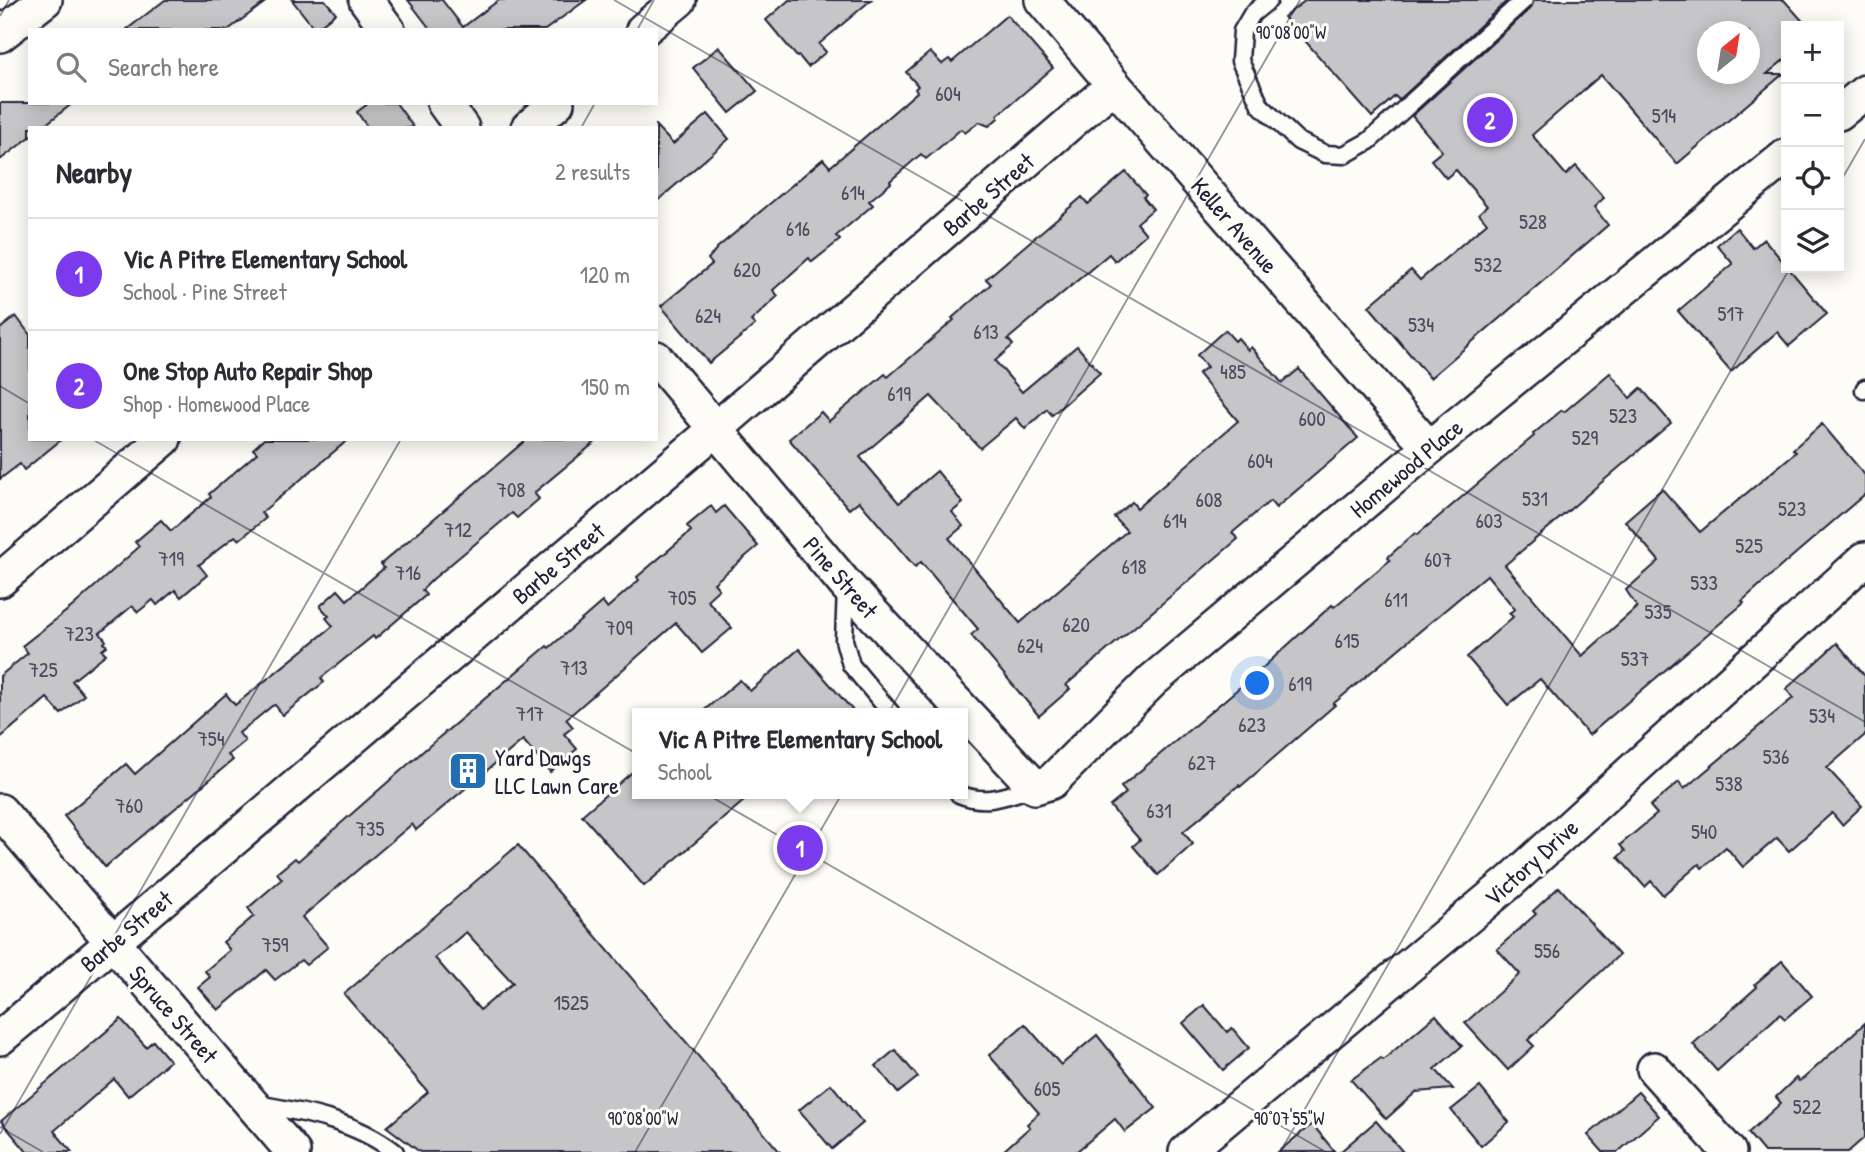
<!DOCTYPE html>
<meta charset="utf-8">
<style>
body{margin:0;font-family:"Patrick Hand",sans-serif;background:#f2f2f3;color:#2b2b33}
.controls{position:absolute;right:21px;top:21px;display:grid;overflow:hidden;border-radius:0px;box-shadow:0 4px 18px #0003}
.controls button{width:63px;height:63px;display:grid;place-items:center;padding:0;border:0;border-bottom:2px solid #e1e1e2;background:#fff;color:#2b2b33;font:35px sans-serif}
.compass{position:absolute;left:1697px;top:21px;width:63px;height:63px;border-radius:50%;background:#fff;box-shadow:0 4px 18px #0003;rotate:30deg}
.you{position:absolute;left:1258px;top:684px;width:24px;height:24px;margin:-18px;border:5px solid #fff;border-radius:50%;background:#1a73e8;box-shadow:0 0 0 10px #1a73e833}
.badge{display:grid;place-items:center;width:46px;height:46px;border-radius:50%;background:#7c3aed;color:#fff;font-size:23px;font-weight:700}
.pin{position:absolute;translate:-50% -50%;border:4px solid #fff;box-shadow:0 2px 7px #0006}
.popup{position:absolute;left:632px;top:708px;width:336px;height:91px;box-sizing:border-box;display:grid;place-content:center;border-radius:0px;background:#fff;filter:drop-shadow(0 2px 5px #0005);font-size:23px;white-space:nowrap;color:#7c7c81}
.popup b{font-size:26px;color:#2b2b33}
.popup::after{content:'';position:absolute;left:50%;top:100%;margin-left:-14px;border:14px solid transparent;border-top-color:#fff}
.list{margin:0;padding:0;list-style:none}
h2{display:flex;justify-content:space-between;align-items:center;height:91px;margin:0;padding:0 28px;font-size:30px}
h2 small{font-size:23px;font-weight:400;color:#7c7c81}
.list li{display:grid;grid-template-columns:46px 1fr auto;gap:21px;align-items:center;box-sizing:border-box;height:112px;padding:0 28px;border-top:2px solid #e1e1e2}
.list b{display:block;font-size:26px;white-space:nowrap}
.list p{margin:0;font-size:23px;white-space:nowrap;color:#7c7c81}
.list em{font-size:23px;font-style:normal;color:#7c7c81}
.icon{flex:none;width:38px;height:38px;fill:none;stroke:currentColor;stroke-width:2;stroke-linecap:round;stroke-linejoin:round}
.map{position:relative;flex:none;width:1865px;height:1152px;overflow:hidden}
.search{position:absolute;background:#fff;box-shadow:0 4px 18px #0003;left:28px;top:28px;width:630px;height:77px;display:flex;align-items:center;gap:18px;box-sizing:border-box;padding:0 24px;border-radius:0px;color:#7c7c81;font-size:26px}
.panel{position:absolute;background:#fff;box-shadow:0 4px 18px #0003;left:28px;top:126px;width:630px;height:315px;border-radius:0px}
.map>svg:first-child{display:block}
.building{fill:#c6c6c8;stroke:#22223b;stroke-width:2;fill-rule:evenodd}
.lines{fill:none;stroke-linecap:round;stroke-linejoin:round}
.service-casing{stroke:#22223b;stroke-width:21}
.minor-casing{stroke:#22223b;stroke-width:38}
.service{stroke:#fdfcf7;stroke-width:16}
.minor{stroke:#fdfcf7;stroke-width:33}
.ticks{fill:none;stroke:#22223b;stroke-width:2;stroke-opacity:0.45}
.labels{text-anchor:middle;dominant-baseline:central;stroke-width:6;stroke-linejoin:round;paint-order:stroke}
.number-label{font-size:21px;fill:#4b4b5e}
.street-label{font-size:24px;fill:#22223b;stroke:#fdfcf7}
.poi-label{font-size:24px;fill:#22223b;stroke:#fdfcf7;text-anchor:start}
.ticks-label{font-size:18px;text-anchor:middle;fill:#22223b;stroke:#fdfcf7;stroke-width:6;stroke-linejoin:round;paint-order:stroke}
</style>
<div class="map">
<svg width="1865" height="1152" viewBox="0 0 1865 1152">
<rect width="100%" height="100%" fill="#fdfcf7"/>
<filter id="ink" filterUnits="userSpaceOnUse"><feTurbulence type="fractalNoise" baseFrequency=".0143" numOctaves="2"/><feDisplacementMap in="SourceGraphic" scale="14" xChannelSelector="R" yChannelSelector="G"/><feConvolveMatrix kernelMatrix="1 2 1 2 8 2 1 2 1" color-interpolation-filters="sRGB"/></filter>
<g filter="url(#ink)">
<!-- building -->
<g class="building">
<path d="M165 0H268L228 30H126Z"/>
<path d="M292 0H325L336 13 315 29Z"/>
<path d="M408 0H442L463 27 499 0H586L545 30H431Z"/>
<path d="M789 0H871L819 44 826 52 808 67 799 56 797 57 766 20Z"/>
<path d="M1306 0H1508L1399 100 1395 96 1372 117 1284 17Z"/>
<path d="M1534 0H1784L1807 26H1786V58L1767 74H1783L1677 164 1601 75 1532 135 1566 175 1576 166 1604 198 1594 207 1608 225 1430 378 1369 306 1411 270 1420 280 1487 223 1479 213 1487 206 1456 170 1446 178 1431 160 1442 151 1412 116 1531 8ZM1707 32H1749V74H1707Z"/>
<path d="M1007 15 1053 68 998 115V118L989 126 979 122 965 133 961 129 926 159 921 154 890 181 891 183 869 201 873 205 836 236 840 240 812 262 809 258 773 290 778 296 751 321 755 325 709 363 661 306 712 264 708 259 717 248 823 159 830 167 917 92 915 89 918 86 906 72 930 52 942 64 949 59 952 62Z"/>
<path d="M719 47 757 91 730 113 693 68Z"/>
<path d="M0 103H73L41 128H30V137L0 160Z"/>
<path d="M369 103H396L414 128H368L357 112Z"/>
<path d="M708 114 729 139 656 202V126L673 144Z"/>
<path d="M1126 172 1146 195 1143 197 1153 209 1137 223 1146 234 1115 261 1109 254 1008 339 1013 345 995 361 1022 392 1077 346 1100 373 1052 415 1047 409 1025 429 1016 418 980 448 931 396 860 457 899 503 937 471 963 503 952 512 963 526 949 538 1020 623 1127 531 1114 517 1132 502 1137 508 1238 421 1198 374 1207 367 1197 355 1225 330 1235 341 1238 338 1248 350 1251 347 1282 383 1299 369 1358 438 1276 508 1270 501 1232 533 1238 539 1066 685 1070 689 1039 716 971 635 978 629 921 562 915 567 859 501 849 509 789 439 821 412 829 421 885 374 888 377 954 320 952 318 991 284 986 279 1082 197 1088 204Z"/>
<path d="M1737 228 1753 248 1764 239 1827 314 1789 346 1777 332 1731 372 1678 311 1733 264 1717 245Z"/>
<path d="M16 316 30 335V439H62L24 470 20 464 0 479V329Z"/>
<path d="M1610 373 1630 398 1641 388 1671 423 1505 565 1582 656 1637 607 1626 590 1659 561 1625 521 1662 489 1700 532 1796 452 1793 449 1822 424 1865 475V494L1787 561 1742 601 1744 603 1589 735 1540 679 1508 705 1467 657 1513 617 1509 613 1515 609 1487 575 1333 704 1335 705 1240 787 1239 785 1183 832 1193 844 1158 875 1133 846 1140 840 1110 806 1126 793 1121 787 1258 672 1332 605 1334 607 1390 560 1388 557 1415 533 1417 535 1534 436 1533 434 1562 410 1564 412Z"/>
<path d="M264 439H349L261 513 266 518 239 540 235 536 199 565 207 575 181 597 175 590 157 605 153 600 138 612 132 606 100 633 106 641 104 643 107 646 102 650 106 654 72 681 84 695 61 714 47 698 0 738V676L28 653 22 646 73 606 139 547 135 542 161 520 171 531 211 497 209 494 257 453 253 449Z"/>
<path d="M527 439H599L534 493 539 499 517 518 512 513 433 579 422 590 426 595 375 639 373 636 321 678 324 682 283 715 275 705 272 706 239 733 245 741 228 755 233 760 105 867 64 816 126 764 135 774 226 694 235 705 333 626 326 618 329 616 320 606 338 590 347 600 384 568 381 564Z"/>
<path d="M711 506 716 513 724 506 758 546 714 583 719 589 707 600 732 628 702 653 676 623 566 719 573 727 564 734 577 749 550 772 523 740 416 830 412 824 302 917 328 947 306 965 301 960 275 980 266 970 218 1010 198 987 210 977 205 971 230 950 223 942 254 916 248 908 282 879 277 873 295 858 298 861 429 746 547 646 549 648 602 602 607 608 639 580 637 577 691 531 687 526Z"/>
<path d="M1837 643 1865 676V735L1827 768 1862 806 1842 825 1832 813 1789 851 1777 838 1743 867 1726 847 1702 868 1699 864 1663 895 1651 881 1645 887 1618 857 1625 851 1620 845 1657 814 1650 806 1679 782 1684 789 1793 698 1786 689Z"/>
<path d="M799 649 855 713H701L740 680 750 691Z"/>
<path d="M637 768V794H752L644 886 582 815Z"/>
<path d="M518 845 780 1152H420L387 1127 428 1092 344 994ZM466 932 513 983 480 1010 435 958Z"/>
<path d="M1559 887 1619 955 1528 1040 1534 1046 1508 1070 1465 1023 1520 974 1497 949 1536 914 1533 911Z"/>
<path d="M1782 961 1812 996 1785 1019 1780 1014 1717 1071 1693 1044 1757 987 1755 984Z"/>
<path d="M1204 1005 1227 1032 1232 1028 1249 1048 1223 1070 1183 1023Z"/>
<path d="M1436 1015 1462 1046 1435 1069 1453 1089 1416 1092 1386 1119 1351 1080 1381 1058 1383 1060Z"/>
<path d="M121 1019 146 1047 153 1041 170 1061 128 1096 114 1079 54 1131 72 1152H27L1 1121Z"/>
<path d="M1865 1023V1137L1848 1152H1764L1748 1133 1781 1103 1776 1097 1796 1078 1799 1081 1804 1078Z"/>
<path d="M1025 1024 1061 1065 1097 1035 1156 1108 1125 1132 1115 1119 1076 1152H1002L1030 1127 1027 1124 1039 1113 989 1055Z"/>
<path d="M895 1050 918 1077 898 1093 876 1066Z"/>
<path d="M831 1084 863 1123 832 1149 799 1110Z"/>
<path d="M1480 1087 1509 1122 1481 1146 1451 1110Z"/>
<path d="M1638 1092 1659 1116 1618 1152H1603L1588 1135Z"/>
<path d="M1376 1121 1403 1152H1340Z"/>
<path d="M1312 1124 1335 1152H1278Z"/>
</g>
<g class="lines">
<!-- service casing -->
<g class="service-casing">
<g id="service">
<path d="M1269 0 1252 14 1242 31 1240 61 1260 105 1298 141 1325 154 1344 155 1369 141 1524 0"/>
<path d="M1864 390 1865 388"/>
<path d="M846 588 844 640 851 665 891 713"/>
<path d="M959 794C987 806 1007 795 1035 787"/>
<path d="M256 1104C304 1112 355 1121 395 1152"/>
</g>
</g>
<!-- minor casing -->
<g class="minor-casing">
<g id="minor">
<path d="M366 0 388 30"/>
<path d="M1042 0 1114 85 1429 448"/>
<path d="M643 30 679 0"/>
<path d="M0 35 45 0"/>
<path d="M444 103 462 128"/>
<path d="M1839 113 1865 92"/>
<path d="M528 128 557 103"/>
<path d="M656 358 846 585 1035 787 1051 782 1153 680 1429 448 1786 156"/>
<path d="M0 580 164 439"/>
<path d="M0 811 293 1152"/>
<path d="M0 1038 717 428 1114 85"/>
<path d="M1654 1069 1729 1152"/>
<path d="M1186 1152 1512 880 1865 559"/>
</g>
</g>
<!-- service -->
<use href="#service" class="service"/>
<!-- minor -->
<use href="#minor" class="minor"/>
</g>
</g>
<!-- ticks -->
<path class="ticks" d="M614 0 1865 722M0 16 9 0M637 30 654 0M581 128 595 103M1839 184 1865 139M0 386 30 404M92 439 1326 1152M0 1127 43 1152M0 1134 401 439M635 1152 1300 0M1280 1152 1790 268"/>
<!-- icons -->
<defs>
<g id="building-square" transform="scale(2.0125)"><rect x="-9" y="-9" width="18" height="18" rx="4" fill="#1f6fb2" stroke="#fdfcf7"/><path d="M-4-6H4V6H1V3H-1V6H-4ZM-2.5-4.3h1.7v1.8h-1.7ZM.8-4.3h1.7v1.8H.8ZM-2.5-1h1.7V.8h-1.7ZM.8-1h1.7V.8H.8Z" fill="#fff"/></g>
</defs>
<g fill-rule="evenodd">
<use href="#building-square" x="468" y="771"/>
</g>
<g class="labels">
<!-- number labels -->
<g class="number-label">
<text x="948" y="93">604</text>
<text x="1664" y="115">514</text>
<text x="853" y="192">614</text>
<text x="1533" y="221">528</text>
<text x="798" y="228">616</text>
<text x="1488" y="264">532</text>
<text x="747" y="269">620</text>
<text x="1731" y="313">517</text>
<text x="708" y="315">624</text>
<text x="1421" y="324">534</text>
<text x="986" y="331">613</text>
<text x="1233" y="371">485</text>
<text x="899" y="393">619</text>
<text x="1623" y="415">523</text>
<text x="1312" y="418">600</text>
<text x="1585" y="437">529</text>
<text x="1260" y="460">604</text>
<text x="511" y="489">708</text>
<text x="1535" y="498">531</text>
<text x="1209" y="499">608</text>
<text x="1792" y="508">523</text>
<text x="1175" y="520">614</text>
<text x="1489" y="520">603</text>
<text x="458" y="529">712</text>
<text x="1749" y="545">525</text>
<text x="171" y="558">719</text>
<text x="1438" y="559">607</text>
<text x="1134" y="566">618</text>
<text x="408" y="572">716</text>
<text x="1704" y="582">533</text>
<text x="682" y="597">705</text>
<text x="1396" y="599">611</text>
<text x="1658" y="611">535</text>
<text x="1076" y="624">620</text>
<text x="619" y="627">709</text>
<text x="79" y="633">723</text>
<text x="1347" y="640">615</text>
<text x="1030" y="645">624</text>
<text x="1635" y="658">537</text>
<text x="574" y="667">713</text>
<text x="43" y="669">725</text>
<text x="1300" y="683">619</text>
<text x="530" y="713">717</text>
<text x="1822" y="715">534</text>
<text x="1252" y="724">623</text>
<text x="211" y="738">754</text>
<text x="1776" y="756">536</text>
<text x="1202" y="762">627</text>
<text x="1729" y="783">538</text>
<text x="129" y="805">760</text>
<text x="1159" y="810">631</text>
<text x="370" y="828">735</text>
<text x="1704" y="831">540</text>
<text x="275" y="944">759</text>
<text x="1547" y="950">556</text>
<text x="571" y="1002">1525</text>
<text x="1047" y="1088">605</text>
<text x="1807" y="1106">522</text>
</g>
<!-- street labels -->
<g class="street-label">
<text transform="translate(988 194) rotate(-41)">Barbe Street</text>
<text transform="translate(1235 225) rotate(49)">Keller Avenue</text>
<text transform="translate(1406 468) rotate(-40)">Homewood Place</text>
<text transform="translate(558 563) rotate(-40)">Barbe Street</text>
<text transform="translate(841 577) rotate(49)">Pine Street</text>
<text transform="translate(1531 862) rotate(-42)">Victory Drive</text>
<text transform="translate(126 931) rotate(-40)">Barbe Street</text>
<text transform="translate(174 1014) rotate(49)">Spruce Street</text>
</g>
<!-- poi labels -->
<g class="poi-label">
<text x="495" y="757">Yard Dawgs<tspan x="495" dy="28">LLC Lawn Care</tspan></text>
</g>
</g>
<g class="ticks-label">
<text x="1291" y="39">90°08'00"W</text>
<text x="643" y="1125">90°08'00"W</text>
<text x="1289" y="1125">90°07'55"W</text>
</g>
</svg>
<div class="controls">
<button>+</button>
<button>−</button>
<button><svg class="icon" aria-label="locate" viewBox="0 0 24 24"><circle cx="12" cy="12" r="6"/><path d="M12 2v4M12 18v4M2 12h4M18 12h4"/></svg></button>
<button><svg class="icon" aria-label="layers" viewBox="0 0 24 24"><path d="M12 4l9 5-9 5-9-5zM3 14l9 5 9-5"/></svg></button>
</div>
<svg class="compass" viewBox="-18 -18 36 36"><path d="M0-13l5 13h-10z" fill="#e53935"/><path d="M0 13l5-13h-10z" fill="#7c7c81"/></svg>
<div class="you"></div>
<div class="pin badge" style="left:800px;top:848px">1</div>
<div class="popup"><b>Vic A Pitre Elementary School</b>School</div>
<div class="pin badge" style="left:1490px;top:120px">2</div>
<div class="search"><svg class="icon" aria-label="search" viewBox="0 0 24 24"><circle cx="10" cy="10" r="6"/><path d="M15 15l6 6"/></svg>Search here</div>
<section class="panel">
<h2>Nearby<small>2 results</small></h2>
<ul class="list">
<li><span class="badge">1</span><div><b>Vic A Pitre Elementary School</b><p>School · Pine Street</p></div><em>120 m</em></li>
<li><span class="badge">2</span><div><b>One Stop Auto Repair Shop</b><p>Shop · Homewood Place</p></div><em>150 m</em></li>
</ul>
</section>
</div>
